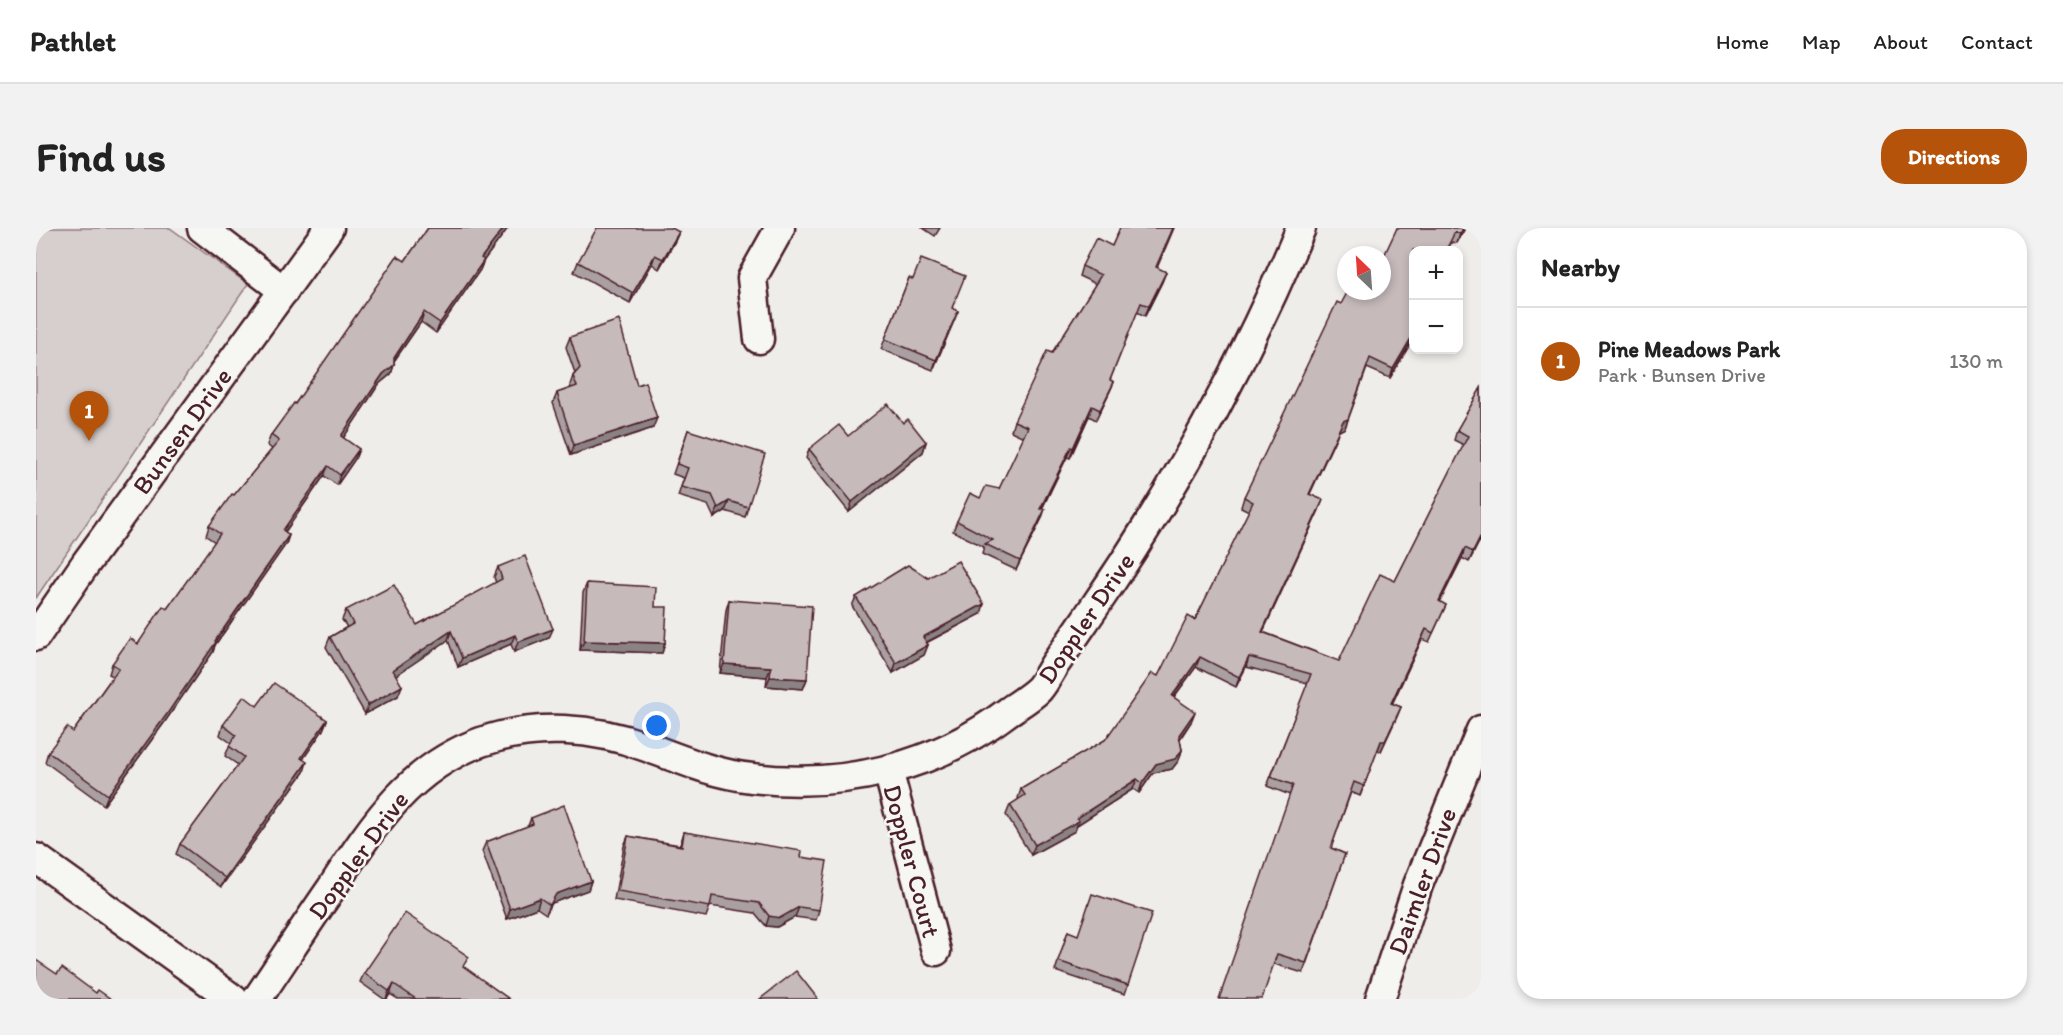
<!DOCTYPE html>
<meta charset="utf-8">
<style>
body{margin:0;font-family:Itim,sans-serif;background:#f2f2f2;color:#222}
.controls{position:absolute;right:18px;top:18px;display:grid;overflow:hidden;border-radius:12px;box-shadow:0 3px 9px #0003}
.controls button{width:54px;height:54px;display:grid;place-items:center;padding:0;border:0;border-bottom:2px solid #e0e0e0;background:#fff;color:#222;font:30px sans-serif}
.compass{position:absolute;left:1301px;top:18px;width:54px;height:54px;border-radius:50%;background:#fff;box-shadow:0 3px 9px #0003;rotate:335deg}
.you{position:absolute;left:621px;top:498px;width:21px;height:21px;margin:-15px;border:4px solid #fff;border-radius:50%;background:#1a73e8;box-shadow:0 0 0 9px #1a73e833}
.badge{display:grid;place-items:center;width:39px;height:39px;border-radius:50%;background:#b45309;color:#fff;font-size:20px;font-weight:700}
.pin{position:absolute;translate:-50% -50px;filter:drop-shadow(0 2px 3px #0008)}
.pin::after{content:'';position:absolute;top:32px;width:21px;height:18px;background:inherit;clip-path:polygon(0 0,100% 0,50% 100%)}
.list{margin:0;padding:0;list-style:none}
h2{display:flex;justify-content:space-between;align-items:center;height:78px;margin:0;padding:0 24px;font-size:26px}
h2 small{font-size:20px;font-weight:400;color:#767676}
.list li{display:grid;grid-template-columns:39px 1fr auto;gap:18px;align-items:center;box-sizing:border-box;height:108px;padding:0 24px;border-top:2px solid #e0e0e0}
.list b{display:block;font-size:22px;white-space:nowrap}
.list p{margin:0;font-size:20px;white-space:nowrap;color:#767676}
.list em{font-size:20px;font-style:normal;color:#767676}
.map{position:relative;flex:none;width:1445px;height:771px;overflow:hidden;border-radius:24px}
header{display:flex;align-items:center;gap:36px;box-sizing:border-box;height:84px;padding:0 30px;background:#fff;border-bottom:2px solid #e0e0e0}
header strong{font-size:28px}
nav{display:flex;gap:33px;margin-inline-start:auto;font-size:21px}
.intro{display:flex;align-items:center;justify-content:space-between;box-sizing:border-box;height:144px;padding:0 36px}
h1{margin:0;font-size:42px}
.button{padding:15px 27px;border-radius:24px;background:#b45309;color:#fff;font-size:21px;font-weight:700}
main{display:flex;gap:36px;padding:0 36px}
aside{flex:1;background:#fff;border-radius:24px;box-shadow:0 3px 9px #0003}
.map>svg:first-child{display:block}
.green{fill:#d7cfce;stroke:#90777c;stroke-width:1.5}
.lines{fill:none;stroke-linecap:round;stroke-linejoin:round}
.minor-casing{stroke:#4a1f2b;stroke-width:33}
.minor{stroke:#f6f6f2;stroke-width:28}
.wall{fill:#aaa0a1;stroke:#4a1f2b;stroke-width:1.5}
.shaded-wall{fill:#8b8283;stroke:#4a1f2b;stroke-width:1.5}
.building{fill:#c6babb;stroke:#4a1f2b;stroke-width:1.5}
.labels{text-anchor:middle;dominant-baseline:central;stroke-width:5;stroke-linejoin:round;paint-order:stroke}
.street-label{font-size:26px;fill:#4a1f2b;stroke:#f6f6f2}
</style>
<header>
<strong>Pathlet</strong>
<nav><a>Home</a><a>Map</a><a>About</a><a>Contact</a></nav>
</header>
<div class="intro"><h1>Find us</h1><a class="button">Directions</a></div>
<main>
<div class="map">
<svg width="1445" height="771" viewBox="0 0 1445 771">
<rect width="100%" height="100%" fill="#efedea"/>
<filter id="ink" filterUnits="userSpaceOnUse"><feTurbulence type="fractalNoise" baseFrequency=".0167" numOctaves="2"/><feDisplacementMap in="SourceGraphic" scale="12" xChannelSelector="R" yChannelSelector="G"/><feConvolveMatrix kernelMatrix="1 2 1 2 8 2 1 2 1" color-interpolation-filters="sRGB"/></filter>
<g filter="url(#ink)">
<!-- green -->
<path class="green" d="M0 0H134L212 56 0 370Z"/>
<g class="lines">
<!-- minor casing -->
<g class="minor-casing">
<g id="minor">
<path d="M166 0 248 63"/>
<path d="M723 111 716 50 744 0"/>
<path d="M0 408 50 335 293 0"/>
<path d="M852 542 900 723"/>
<path d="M0 630 197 771"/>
<path d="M221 771C246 734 270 697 295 661 335 600 372 540 445 514 499 495 557 499 611 519 646 532 679 546 716 550 808 561 900 539 973 483 983 476 995 469 1003 461 1009 454 1014 444 1019 436 1032 418 1044 400 1057 381 1139 262 1209 133 1265 0"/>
<path d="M1344 771 1382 657 1445 502"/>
</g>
</g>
<!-- minor -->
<use href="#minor" class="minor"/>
</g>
<!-- wall -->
<g class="wall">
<path d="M392 0H472L448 32 444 42 400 105 385 94 358 133V137L355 146 343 156 307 210 323 221 319 231 301 257 288 248 249 304 253 307 250 316 179 417 177 424 128 495 68 577 9 534 12 524 37 504 77 448 73 446 76 436 102 416 131 381 179 314 170 308 173 298 236 221 231 217 235 207 369 33Z"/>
<path d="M887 0H904L899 8Z"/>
<path d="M1084 0H1138L1121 40 1130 44 1126 54 1109 88 1101 84 1074 152 1078 154 1074 163 1060 192 1053 188 1034 230 1031 229 1006 281V290L980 342 946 326 948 319 917 303 921 293 944 270 963 261 988 209 975 203 978 193 1016 125 1060 56 1043 48 1046 38 1076 18Z"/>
<path d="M1361 0H1429L1421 15 1416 14 1411 22H1377V111L1354 150 1331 140 1309 200 1303 203 1274 266 1283 282 1227 404 1303 433 1359 353 1428 217 1418 212 1421 202 1445 160V310L1433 334 1426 330 1404 374 1410 377 1393 414 1386 411 1356 476 1365 479 1361 489 1345 523 1341 522 1324 568 1315 564 1295 620 1309 626 1267 745 1238 736 1254 567 1231 558 1272 455 1210 439 1200 459 1160 439 1138 469 1155 494 1144 511 1146 522 1143 532 1136 541 1117 545 1103 565 1097 561 1041 597 1039 603 995 627 970 587 974 577 983 571 982 570 985 561 1069 512 1122 448 1159 392 1213 283 1205 279 1208 269 1305 76 1346 63Z"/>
<path d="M643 4 639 13 623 41 616 36 594 75 538 44 542 34Z"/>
<path d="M873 50 916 80 922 83 897 142 845 121Z"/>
<path d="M534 109 601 157 617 200 535 227 517 175 521 165 535 160 534 157 537 148 539 145 530 119Z"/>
<path d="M867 195 890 214 887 224 813 284 770 230 773 221 812 208Z"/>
<path d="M652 202 712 279 709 289 689 283 678 290 672 277 642 268 648 250 637 246Z"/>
<path d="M462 339 513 410 478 424 475 416 422 439 412 412 360 447 362 468 329 486 290 419 294 409 311 399 306 392 310 382 381 397 460 355 458 349Z"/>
<path d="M551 355 619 379 629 415 626 425 544 422 547 365Z"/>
<path d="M820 369 945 386 890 415 892 417 888 427 857 445 816 378Z"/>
<path d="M693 372 771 451 767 461 730 458 731 449 684 445 690 382Z"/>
<path d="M221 478 291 492 287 502 267 531 268 544 185 659 140 626 144 616 202 537 189 528 195 515 184 507 187 497Z"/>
<path d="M495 590 555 653 552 662 516 675 510 686 501 680 471 691 446 623 450 614 492 598Z"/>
<path d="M648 604 765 629 783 682 780 692 759 689 741 699 730 698 719 685 674 678 670 689 578 672 588 618 592 608 644 617Z"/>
<path d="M1032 703 1092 757 1089 766 1019 743Z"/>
<path d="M429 740 473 771H362L354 766 351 771H348L324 754 328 745Z"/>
</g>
<!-- shaded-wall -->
<g class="shaded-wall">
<path d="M468 0H472L442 40 445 30Z"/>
<path d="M1427 0H1429L1421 15 1424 6Z"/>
<path d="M643 4 639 13 623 41 627 31Z"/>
<path d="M619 27 616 36 594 75 597 65Z"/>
<path d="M448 32 444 42 400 105 404 95Z"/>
<path d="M1130 44 1126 54 1109 88 1113 78Z"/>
<path d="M922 83 918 93 897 142 900 132Z"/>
<path d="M388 84 385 94 354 139 358 130Z"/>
<path d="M1377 107V111L1354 150 1357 141Z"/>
<path d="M358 137 355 146 343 156 302 218 305 208 347 146Z"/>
<path d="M1078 154 1074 163 1060 192 1064 182Z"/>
<path d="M1056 178 1053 188 1034 230 1037 220Z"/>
<path d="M621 190 617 200 535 227 538 217Z"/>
<path d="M1312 191 1309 200 1303 203 1269 275 1273 266 1307 193Z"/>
<path d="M890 214 887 224 813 284 816 274Z"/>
<path d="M1035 219 1031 229 1001 291 1004 281Z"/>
<path d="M323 221 319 231 301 257 304 247Z"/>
<path d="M292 238 288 248 243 312 247 302Z"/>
<path d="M1287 272 1283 282 1222 414 1226 404Z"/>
<path d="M693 273 689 283 678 290 682 280Z"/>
<path d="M1009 281 1006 290 980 342 984 333Z"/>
<path d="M253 307 250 316 179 417 177 424 128 495 68 577 72 567Z"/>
<path d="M1445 308V310L1433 334 1437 324Z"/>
<path d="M1429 320 1426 330 1399 383 1403 373Z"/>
<path d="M948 376 945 386 883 418 887 409Z"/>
<path d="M517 401 513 410 478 424 482 414Z"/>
<path d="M1390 401 1386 411 1352 485 1355 475Z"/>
<path d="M415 403 412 412 353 452 357 442Z"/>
<path d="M479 407 475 416 422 439 426 430Z"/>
<path d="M548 413 629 415 626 425 544 422Z"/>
<path d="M892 417 888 427 857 445 860 435Z"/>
<path d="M1164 429 1160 439 1132 477 1136 468Z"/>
<path d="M1213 429 1210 439 1200 459 1203 449Z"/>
<path d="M688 436 735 439 731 449 684 445Z"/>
<path d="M734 449 771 451 767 461 730 458Z"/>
<path d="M366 458 362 468 329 486 332 477Z"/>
<path d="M1365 479 1345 523 1341 522 1324 568 1345 513Z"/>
<path d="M1159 484 1155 494 1139 517 1143 507Z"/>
<path d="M291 492 287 502 261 540 265 530Z"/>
<path d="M1146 522 1143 532 1136 541 1117 545 1103 565 1106 555 1120 536Z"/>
<path d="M271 534 268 544 185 659 189 650Z"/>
<path d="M1101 551 1097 561 1041 597 1039 603 995 627 999 617Z"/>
<path d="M555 653 552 662 516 675 510 686 514 677 520 666Z"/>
<path d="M504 670 501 680 471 691 474 681Z"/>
<path d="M763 679 759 689 741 699 730 698 733 688Z"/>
<path d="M358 756 354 766 350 771 353 763Z"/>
</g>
<!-- building -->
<g class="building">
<path d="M392 0H468L445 30 448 32 404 95 388 84 358 130V137L347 146 305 208 323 221 304 247 292 238 247 302 253 307 179 413 180 414 131 486 72 567 12 524 31 499 37 504 83 440 76 436 94 410 102 416 127 378 131 381 184 306 173 298 196 266 198 267 243 213 235 207 258 175 259 176 361 28 369 33Z"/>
<path d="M561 0H636L643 4 627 31 619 27 597 65 542 34Z"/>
<path d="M1084 0H1137L1120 39 1130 44 1113 78 1105 75 1074 152 1078 154 1064 182 1056 178 1037 220 1035 219 1004 281H1009L984 333 949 316 957 312 921 293 934 265 944 270 950 258 963 261 992 199 978 193 1011 123 1016 125 1065 47 1046 38 1060 10 1076 18Z"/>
<path d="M1361 0H1427L1424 6 1419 4 1410 22H1377V107L1357 141 1334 130 1312 191 1307 193 1273 266 1287 272 1226 404 1303 433 1344 346 1359 353 1432 208 1421 202 1445 160V308L1437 324 1429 320 1403 373 1410 377 1397 405 1390 401 1355 475 1365 479 1349 513H1345L1328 558 1318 554 1295 620 1309 626 1270 735 1241 726 1226 771H1183L1257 557 1235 549 1275 446 1213 429 1203 449 1164 429 1136 468 1159 484 1143 507 1146 522 1139 531 1120 536 1106 555 1101 551 1041 590 1043 593 999 617 974 577 989 567 985 561 1069 512 1116 445 1122 448 1152 388 1159 392 1217 274 1208 269 1301 74 1305 76 1312 63H1346V32Z"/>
<path d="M885 31 929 48 916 80 922 83 900 132 849 111 873 50 877 51Z"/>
<path d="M583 92 601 157 609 154 621 190 538 217 521 165 541 158 537 148 544 140 534 109Z"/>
<path d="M852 176 867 195 872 191 890 214 816 274 773 221 803 197 812 208Z"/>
<path d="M652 202 729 226 712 279 693 273 682 280 676 267 645 259 652 240 641 236Z"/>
<path d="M489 328 517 401 482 414 479 407 426 430 415 403 357 442 366 458 332 477 294 409 317 396 310 382 358 357 381 397 466 351 462 339Z"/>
<path d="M922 333 948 376 887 409 892 417 860 435 820 369 872 337 892 350Z"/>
<path d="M551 355 620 359 619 379H631L629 415 548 413Z"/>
<path d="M693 372 776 378 771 451 734 449 735 439 688 436Z"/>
<path d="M238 455 291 492 265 530 271 534 189 650 144 616 208 529 193 518 200 507 187 497 208 468 221 478Z"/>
<path d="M528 577 555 653 520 666 514 677 504 670 474 681 450 614 497 596 495 590Z"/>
<path d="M648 604 766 623 765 629 791 633 783 682 763 679 744 690 733 688 723 675 676 668 674 679 582 663 592 608 646 618Z"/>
<path d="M1056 666 1116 685 1092 757 1022 733 1032 703 1042 707Z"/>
<path d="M369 685 433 729 427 738 473 771H380L358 756 353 763 328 745Z"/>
<path d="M0 732 21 746 26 740 60 765 62 762 75 771H0Z"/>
<path d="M760 743 782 771H724Z"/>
<path d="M1445 759V771H1441Z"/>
</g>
</g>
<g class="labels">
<!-- street labels -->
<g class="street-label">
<text transform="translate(146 203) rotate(-54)">Bunsen Drive</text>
<text transform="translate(1050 390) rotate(-56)">Doppler Drive</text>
<text transform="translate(322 627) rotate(-54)">Doppler Drive</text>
<text transform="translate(876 633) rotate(75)">Doppler Court</text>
<text transform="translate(1386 653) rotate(-70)">Daimler Drive</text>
</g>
</g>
</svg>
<div class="controls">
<button>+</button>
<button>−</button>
</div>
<svg class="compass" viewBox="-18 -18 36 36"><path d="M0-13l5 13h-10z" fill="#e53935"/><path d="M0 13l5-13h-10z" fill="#767676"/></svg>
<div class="you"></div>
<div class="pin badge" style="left:53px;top:213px">1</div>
</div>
<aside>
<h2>Nearby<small></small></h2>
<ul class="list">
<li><span class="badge">1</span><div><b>Pine Meadows Park</b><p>Park · Bunsen Drive</p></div><em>130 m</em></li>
</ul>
</aside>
</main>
